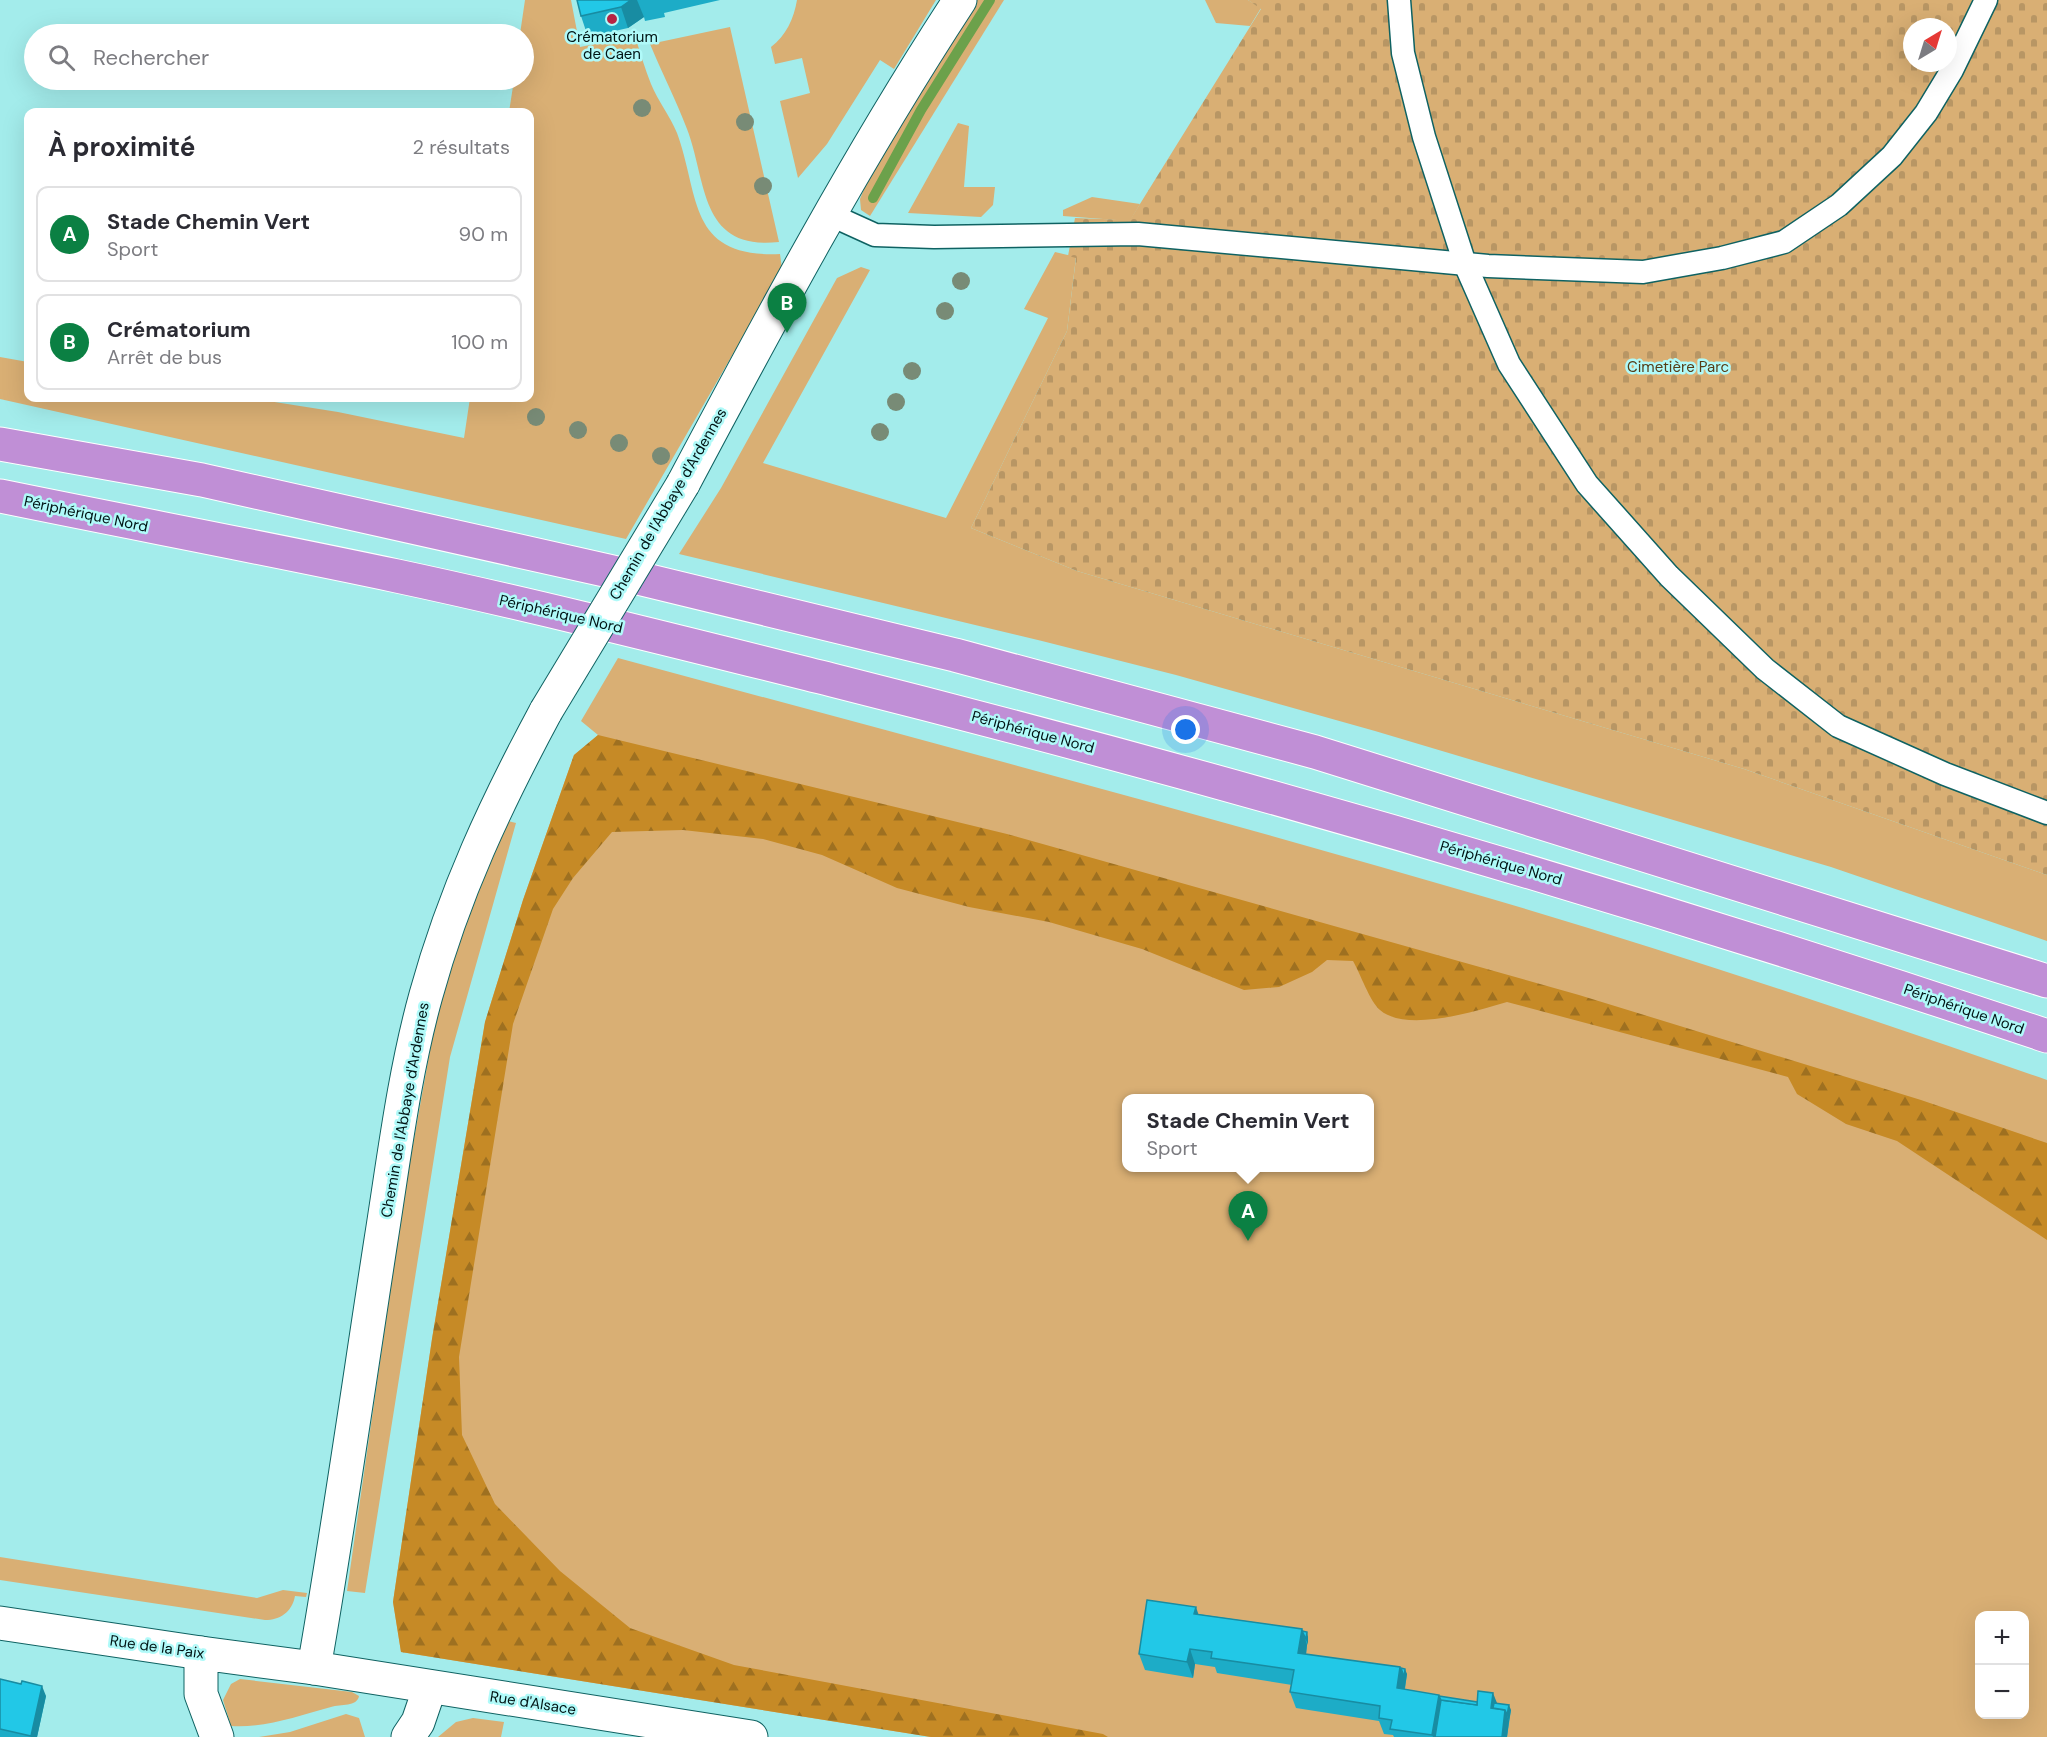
<!DOCTYPE html>
<html lang="fr">
<meta charset="utf-8">
<style>
body{margin:0;font-family:"DM Sans",sans-serif;background:#f7f7f7;color:#2b2b33}
.controls{position:absolute;right:18px;bottom:18px;display:grid;overflow:hidden;border-radius:12px;box-shadow:0 6px 24px #0002}
.controls button{width:54px;height:54px;display:grid;place-items:center;padding:0;border:0;border-bottom:2px solid #e1e1e2;background:#fff;color:#2b2b33;font:30px sans-serif}
.compass{position:absolute;left:1903px;top:18px;width:54px;height:54px;border-radius:50%;background:#fff;box-shadow:0 6px 24px #0002;rotate:38deg}
.you{position:absolute;left:1186px;top:730px;width:21px;height:21px;margin:-15px;border:4px solid #fff;border-radius:50%;background:#1a73e8;box-shadow:0 0 0 9px #1a73e833}
.badge{display:grid;place-items:center;width:39px;height:39px;border-radius:50%;background:#0b8043;color:#fff;font-size:20px;font-weight:700}
.pin{position:absolute;translate:-50% -50px;filter:drop-shadow(0 2px 3px #0008)}
.pin::after{content:'';position:absolute;top:32px;width:21px;height:18px;background:inherit;clip-path:polygon(0 0,100% 0,50% 100%)}
.popup{position:absolute;left:1122px;top:1094px;width:252px;height:78px;box-sizing:border-box;display:grid;place-content:center;border-radius:12px;background:#fff;filter:drop-shadow(0 2px 4px #0005);font-size:20px;white-space:nowrap;color:#7c7c81}
.popup b{font-size:22px;color:#2b2b33}
.popup::after{content:'';position:absolute;left:50%;top:100%;margin-left:-12px;border:12px solid transparent;border-top-color:#fff}
.list{margin:0;padding:0;list-style:none}
h2{display:flex;justify-content:space-between;align-items:center;height:78px;margin:0;padding:0 24px;font-size:26px}
h2 small{font-size:20px;font-weight:400;color:#7c7c81}
.list li{display:grid;grid-template-columns:39px 1fr auto;gap:18px;align-items:center;box-sizing:border-box;height:96px;margin:0 12px 12px;padding:0 12px;border:2px solid #e1e1e2;border-radius:12px}
.list b{display:block;font-size:22px;white-space:nowrap}
.list p{margin:0;font-size:20px;white-space:nowrap;color:#7c7c81}
.list em{font-size:20px;font-style:normal;color:#7c7c81}
.icon{flex:none;width:33px;height:33px;fill:none;stroke:currentColor;stroke-width:2;stroke-linecap:round;stroke-linejoin:round}
.map{position:relative;flex:none;width:2047px;height:1737px;overflow:hidden}
.search{position:absolute;background:#fff;box-shadow:0 6px 24px #0002;left:24px;top:24px;width:510px;height:66px;display:flex;align-items:center;gap:15px;box-sizing:border-box;padding:0 21px;border-radius:33px;color:#7c7c81;font-size:22px}
.panel{position:absolute;background:#fff;box-shadow:0 6px 24px #0002;left:24px;top:108px;width:510px;height:294px;border-radius:12px}
.map>svg:first-child{display:block}
.grass{fill:#d9af74;fill-rule:evenodd}
.forest{fill:url(#forest-firs)}
.cemetery{fill:url(#cemetery-stones);fill-rule:evenodd}
.lines{fill:none;stroke-linecap:round;stroke-linejoin:round}
.stream{stroke:#6ca14b;stroke-width:10}
.service-casing{stroke:#0f6262;stroke-width:25}
.minor-casing{stroke:#0f6262;stroke-width:35}
.tertiary-casing{stroke:#0f6262;stroke-width:35}
.trunk-casing{stroke:#fff;stroke-width:35}
.service{stroke:#fff;stroke-width:22}
.minor{stroke:#fff;stroke-width:33}
.tertiary{stroke:#fff;stroke-width:33}
.trunk{stroke:#c08fd6;stroke-width:33}
.minor-bridge-casing{stroke:#0f6262;stroke-width:35;stroke-linecap:butt}
.minor-bridge{stroke:#fff;stroke-width:33}
.tree{fill:#788b76}
.wall{fill:#1dacc7}
.shaded-wall{fill:#188ca2}
.building{fill:#22c8e7;stroke:#188ca2;stroke-width:1.5}
.poi-dot{fill:#b62444;stroke:#b0faf9;stroke-width:2}
.labels{text-anchor:middle;dominant-baseline:central;stroke-width:5;stroke-linejoin:round;paint-order:stroke}
.poi-label{font-size:15px;fill:#001414;stroke:#b0faf9}
.park-label{font-size:15px;fill:#553c16;stroke:#b0faf9}
.street-label{font-size:15px;fill:#001414;stroke:#b0faf9}
</style>
<div class="map">
<svg width="2047" height="1737" viewBox="0 0 2047 1737">
<defs>
<pattern id="forest-firs" width="22" height="20" patternUnits="userSpaceOnUse" patternTransform="scale(1.5)"><rect width="22" height="20" fill="#c68a26"/><path d="M5 1l3.5 6h-7zM16 11l3.5 6h-7z" fill="#9e7020"/></pattern>
<pattern id="cemetery-stones" width="16" height="16" patternUnits="userSpaceOnUse" patternTransform="scale(1.5)"><rect width="16" height="16" fill="#d9af74"/><path d="M2 7V4a2 2 0 0 1 4 0v3zM10 15v-3a2 2 0 0 1 4 0v3z" fill="#b89664"/></pattern>
</defs>
<rect width="100%" height="100%" fill="#a3eceb"/>
<!-- grass -->
<g class="grass">
<path d="M525 0H571L580 47 635 36C640 52 645 69 651 84 658 101 670 116 677 133 700 196 687 258 780 254L782 269 626 539 0 399V357L28 362V398H250L338 412 464 438 470 398H530V112H509L514 80H524V34H520Z"/>
<path d="M797 0H936L894 69 880 60 827 144 798 178 780 101 810 93 802 58 775 64 771 47C786 36 794 18 797 0Z"/>
<path d="M975 0H1004L870 216 861 210 860 199 866 184Z"/>
<path d="M1205 0H1248L1261 8 1250 26 1216 23Z"/>
<path d="M730 27 779 242C699 251 707 181 687 129 676 100 662 73 650 44Z"/>
<path d="M958 123 969 126 964 187H995L993 205 981 217 908 213Z"/>
<path d="M1092 197 1140 204 1130 221 1063 216V210Z"/>
<path d="M1055 252 1076 257 1067 331 971 528 1077 571 1744 769 2047 875V941L1831 867 1375 731 1176 675 1042 641 679 554 721 488 837 278 861 267 870 270 763 463 946 518 1048 318 1024 309Z"/>
<path d="M618 658C910 737 1202 814 1492 899 1679 954 1863 1016 2047 1080V1737H931L401 1652 393 1602 432 1339 485 1022 523 900 574 755 598 735 581 721ZM1126 1098H1370V1168H1126ZM1980 1616H2024V1714H1980Z"/>
<path d="M504 820 516 823 450 1057 365 1593 347 1591 404 1195 430 1050 441 1000 478 887Z"/>
<path d="M0 1557 257 1598 283 1590 307 1593 306 1597 295 1596C292 1612 280 1620 265 1620L0 1580Z"/>
<path d="M240 1679 352 1692 359 1696C357 1707 341 1704 331 1707 297 1716 267 1728 231 1726L223 1700 231 1684Z"/>
<path d="M346 1714 359 1718 365 1737H259L290 1732Z"/>
<path d="M473 1718 504 1722 501 1737H438L456 1722Z"/>
</g>
<!-- forest -->
<path class="forest" d="M598 735 1007 834 1579 995 1921 1100 2047 1143V1240L1897 1141 1846 1124 1797 1094 1788 1077 1507 1002C1477 1011 1406 1033 1380 1010 1370 1002 1360 973 1353 961L1327 960 1312 972 1279 987 1244 990 1142 949 1049 922 969 907 897 888 822 855 763 839 683 830 612 832 573 878 553 909 513 1024 459 1357 462 1435 495 1504 560 1571 630 1628 734 1665 1103 1734 1108 1737H931L401 1652 393 1602 432 1339 485 1022 523 900 574 755Z"/>
<!-- cemetery -->
<path class="cemetery" d="M1248 0H2047V875L1744 769 1077 571 971 528 1067 331 1076 258 1068 256 1075 218 1130 220 1261 9ZM1912 27H1948V63H1912Z"/>
<g class="lines">
<!-- stream -->
<path class="stream" d="M873 198 921 110 990 0"/>
<!-- service casing -->
<g class="service-casing">
<g id="service">
<path d="M1399 0 1403 53 1424 137 1465 264 1509 364 1587 484 1669 576 1765 669 1838 726 1945 774 2047 813"/>
<path d="M831 215 875 235 934 237 1138 234 1488 266 1643 272 1722 258 1784 242 1839 205 1892 156 1926 113 1952 70 1986 0"/>
</g>
</g>
<!-- minor casing -->
<g class="minor-casing">
<g id="minor">
<path d="M683 484C770 320 858 156 960 0"/>
<path d="M0 1623 201 1653"/>
<path d="M314 1668C339 1525 359 1382 381 1240 394 1158 404 1074 426 995 454 893 496 804 546 711"/>
</g>
</g>
<!-- tertiary casing -->
<g class="tertiary-casing">
<g id="tertiary">
<path d="M217 1737 201 1694V1653L314 1668 751 1737"/>
<path d="M408 1737 418 1722 430 1687"/>
</g>
</g>
<!-- trunk casing -->
<g class="trunk-casing">
<g id="trunk">
<path d="M0 444 202 480 613 572 955 655 1315 752 2047 981"/>
<path d="M0 496C132 523 265 548 397 576 542 607 687 644 832 680 1241 783 1647 902 2047 1036"/>
</g>
</g>
<!-- service -->
<use href="#service" class="service"/>
<!-- minor -->
<use href="#minor" class="minor"/>
<!-- tertiary -->
<use href="#tertiary" class="tertiary"/>
<!-- trunk -->
<use href="#trunk" class="trunk"/>
<!-- minor-bridge casing -->
<g class="minor-bridge-casing">
<path id="minor-bridge" d="M546 711 683 484"/>
</g>
<!-- minor-bridge -->
<use href="#minor-bridge" class="minor-bridge"/>
</g>
<!-- trees -->
<g class="tree">
<circle cx="642" cy="108" r="9"/>
<circle cx="745" cy="122" r="9"/>
<circle cx="763" cy="186" r="9"/>
<circle cx="961" cy="281" r="9"/>
<circle cx="945" cy="311" r="9"/>
<circle cx="912" cy="371" r="9"/>
<circle cx="896" cy="402" r="9"/>
<circle cx="536" cy="417" r="9"/>
<circle cx="578" cy="430" r="9"/>
<circle cx="880" cy="432" r="9"/>
<circle cx="619" cy="443" r="9"/>
<circle cx="661" cy="456" r="9"/>
</g>
<!-- wall -->
<g class="wall">
<path d="M577 0H720L664 13 665 17 645 21 644 17 628 28 588 37 581 16Z"/>
<path d="M1198 1614 1302 1629 1308 1637 1306 1654 1401 1668 1407 1674 1405 1689 1439 1696 1477 1702 1497 1703 1511 1710 1507 1737H1394L1393 1735 1384 1734 1379 1721 1296 1708 1290 1692 1292 1685 1217 1673 1215 1667 1195 1664 1193 1678 1145 1670 1139 1654Z"/>
<path d="M0 1679 46 1696 37 1737H0Z"/>
</g>
<!-- shaded-wall -->
<g class="shaded-wall">
<path d="M631 0H637L644 17 628 28 621 7Z"/>
<path d="M1196 1607 1201 1622 1194 1614Z"/>
<path d="M1302 1629 1307 1645 1305 1663 1298 1653Z"/>
<path d="M1307 1632 1308 1637V1645L1306 1639Z"/>
<path d="M1190 1649 1195 1664 1193 1678 1187 1662Z"/>
<path d="M1400 1667 1404 1677 1405 1669 1407 1674 1403 1699 1397 1688Z"/>
<path d="M42 1686 46 1696 37 1737H31V1736Z"/>
<path d="M1493 1693 1497 1703 1495 1713 1491 1708Z"/>
<path d="M1439 1695 1445 1711 1440 1737H1433L1432 1735Z"/>
<path d="M1509 1705 1511 1710 1509 1721 1507 1715Z"/>
<path d="M1505 1710 1509 1721 1507 1737H1502Z"/>
</g>
<!-- building -->
<g class="building">
<path d="M577 0H631L621 7 581 16Z"/>
<path d="M1147 1600 1196 1607 1194 1614 1302 1629 1298 1653 1400 1667 1397 1688 1439 1695 1432 1735 1390 1729 1392 1720 1379 1718 1380 1706 1290 1692 1294 1670 1211 1658 1212 1652 1190 1649 1187 1662 1139 1654Z"/>
<path d="M1302 1631 1307 1632 1306 1639Z"/>
<path d="M1401 1668 1405 1669 1404 1677Z"/>
<path d="M0 1679 21 1684 22 1681 42 1686 31 1736 0 1729Z"/>
<path d="M1478 1691 1493 1693 1491 1708 1505 1710 1502 1737H1435L1441 1700 1477 1705Z"/>
<path d="M1439 1696 1477 1702V1705L1441 1700Z"/>
<path d="M1494 1703 1509 1705 1507 1715 1505 1710 1493 1708Z"/>
</g>
<!-- markers -->
<circle class="poi-dot" cx="612" cy="19" r="6"/>
<g class="labels">
<!-- poi labels -->
<g class="poi-label">
<text x="612" y="37">Crématorium<tspan x="612" dy="17">de Caen</tspan></text>
</g>
<!-- park labels -->
<g class="park-label">
<text x="1678" y="367">Cimetière Parc</text>
</g>
<!-- street labels -->
<g class="street-label">
<text transform="translate(668 504) rotate(-60)">Chemin de l'Abbaye d'Ardennes</text>
<text transform="translate(86 514) rotate(12)">Périphérique Nord</text>
<text transform="translate(561 614) rotate(13)">Périphérique Nord</text>
<text transform="translate(1033 732) rotate(15)">Périphérique Nord</text>
<text transform="translate(1501 863) rotate(16)">Périphérique Nord</text>
<text transform="translate(1964 1009) rotate(19)">Périphérique Nord</text>
<text transform="translate(405 1110) rotate(-80)">Chemin de l'Abbaye d'Ardennes</text>
<text transform="translate(157 1647) rotate(8)">Rue de la Paix</text>
<text transform="translate(533 1703) rotate(9)">Rue d'Alsace</text>
</g>
</g>
</svg>
<div class="controls">
<button>+</button>
<button>−</button>
</div>
<svg class="compass" viewBox="-18 -18 36 36"><path d="M0-13l5 13h-10z" fill="#e53935"/><path d="M0 13l5-13h-10z" fill="#7c7c81"/></svg>
<div class="you"></div>
<div class="pin badge" style="left:1248px;top:1241px">A</div>
<div class="popup"><b>Stade Chemin Vert</b>Sport</div>
<div class="pin badge" style="left:787px;top:333px">B</div>
<div class="search"><svg class="icon" aria-label="search" viewBox="0 0 24 24"><circle cx="10" cy="10" r="6"/><path d="M15 15l6 6"/></svg>Rechercher</div>
<section class="panel">
<h2>À proximité<small>2 résultats</small></h2>
<ul class="list">
<li><span class="badge">A</span><div><b>Stade Chemin Vert</b><p>Sport</p></div><em>90 m</em></li>
<li><span class="badge">B</span><div><b>Crématorium</b><p>Arrêt de bus</p></div><em>100 m</em></li>
</ul>
</section>
</div>
